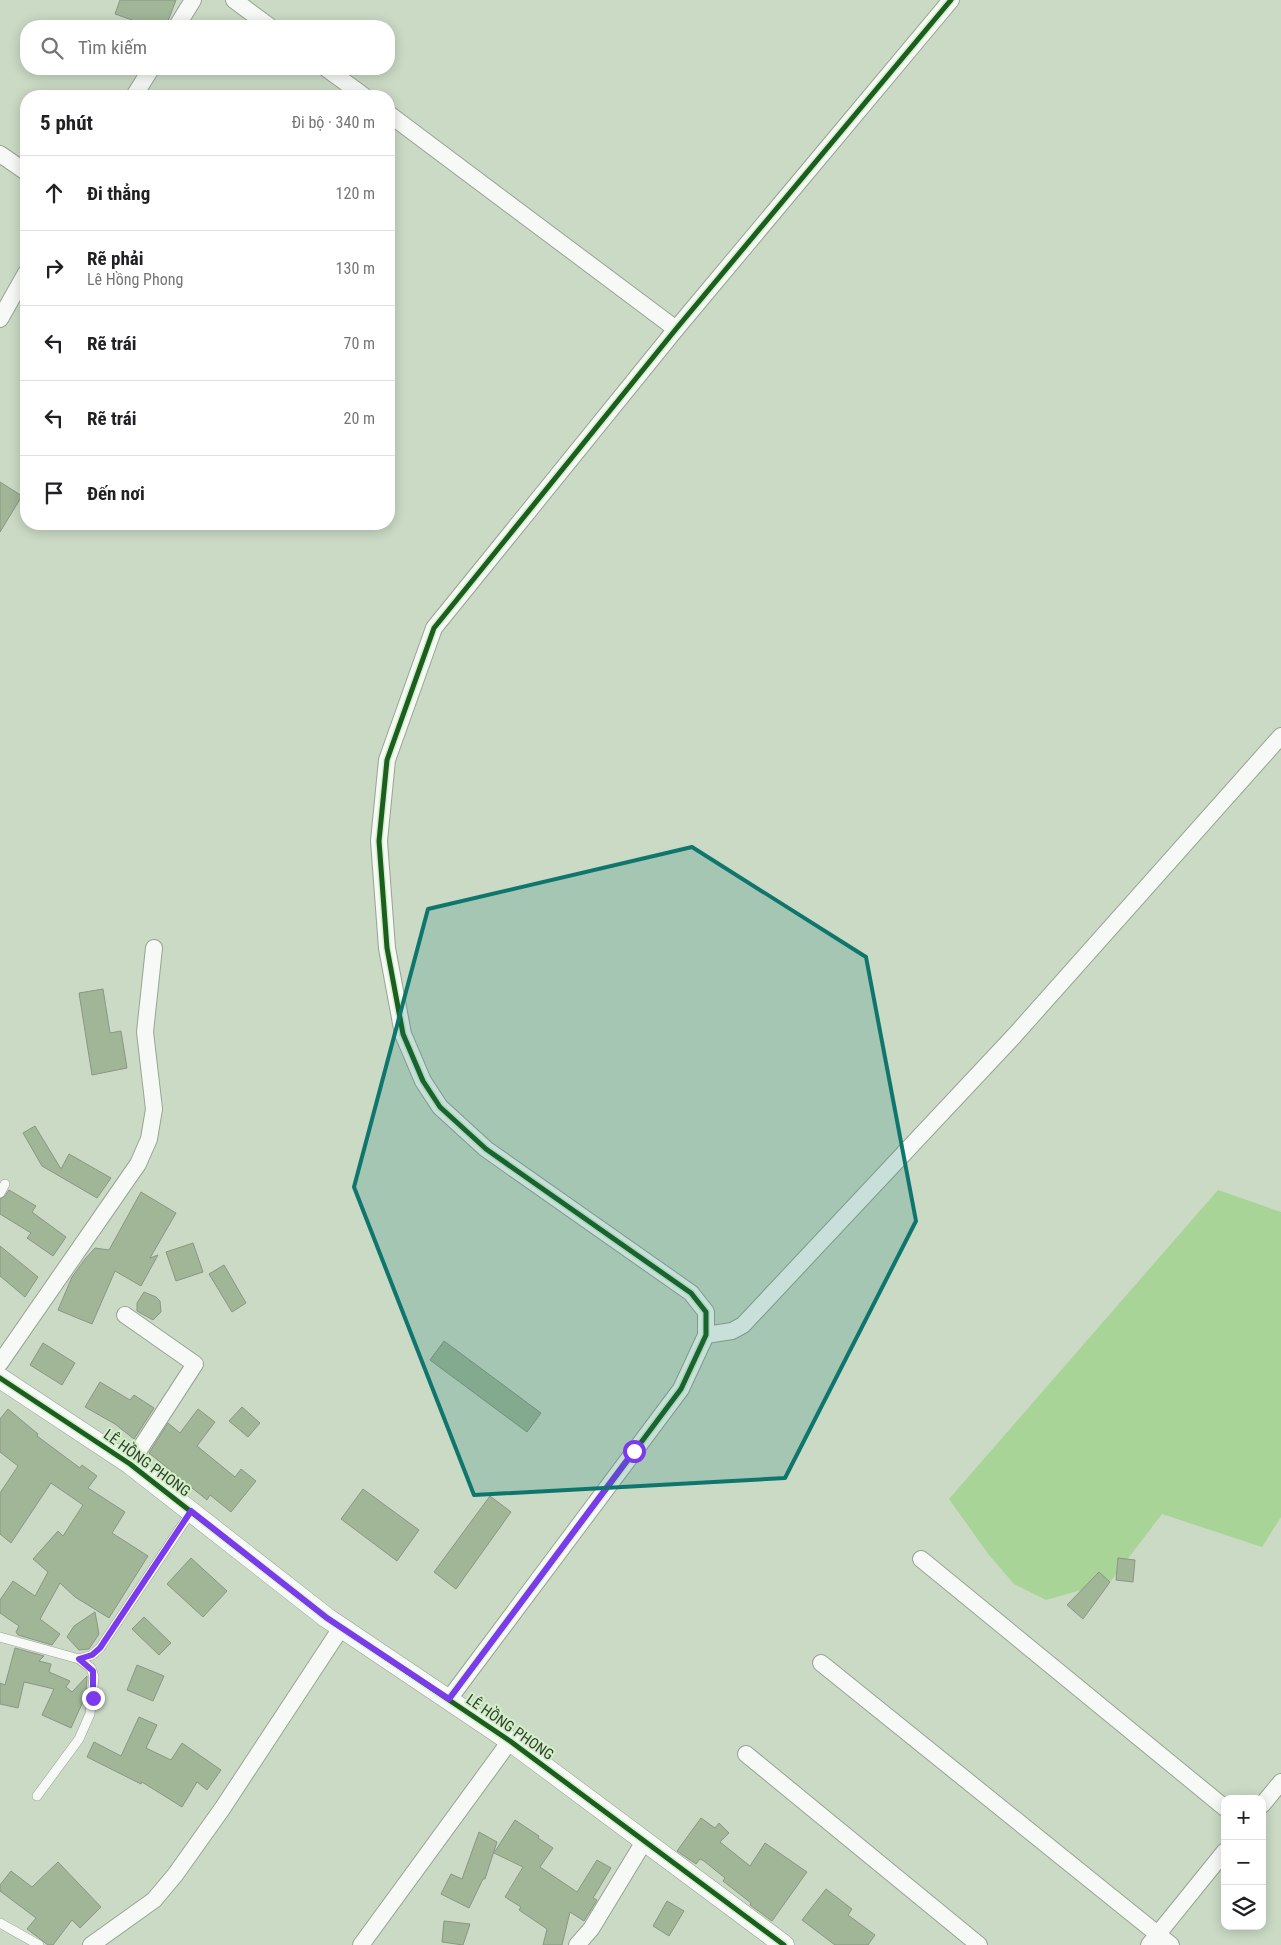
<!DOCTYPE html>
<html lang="vi">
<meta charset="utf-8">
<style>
body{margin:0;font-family:"Roboto Condensed",sans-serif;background:#f6f6f6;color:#202124}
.controls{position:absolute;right:15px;bottom:15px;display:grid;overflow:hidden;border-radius:10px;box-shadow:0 2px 12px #0003}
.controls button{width:45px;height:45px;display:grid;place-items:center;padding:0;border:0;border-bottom:1px solid #e0e0e0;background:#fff;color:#202124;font:25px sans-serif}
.stop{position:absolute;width:15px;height:15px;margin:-11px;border:4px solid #7c3aed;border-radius:50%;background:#fff}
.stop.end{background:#7c3aed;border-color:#fff;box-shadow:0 1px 5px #0008}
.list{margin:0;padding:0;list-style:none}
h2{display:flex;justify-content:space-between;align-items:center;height:65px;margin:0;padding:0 20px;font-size:21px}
h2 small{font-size:16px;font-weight:400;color:#757577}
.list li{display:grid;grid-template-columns:32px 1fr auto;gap:15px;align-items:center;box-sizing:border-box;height:75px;padding:0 20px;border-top:1px solid #e0e0e0}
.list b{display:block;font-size:19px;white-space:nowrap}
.list p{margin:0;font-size:16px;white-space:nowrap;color:#757577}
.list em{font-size:16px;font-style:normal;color:#757577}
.icon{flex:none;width:28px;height:28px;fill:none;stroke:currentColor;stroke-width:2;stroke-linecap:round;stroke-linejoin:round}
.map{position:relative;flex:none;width:1281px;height:1945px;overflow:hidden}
.search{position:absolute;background:#fff;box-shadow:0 2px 12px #0003;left:20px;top:20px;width:375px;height:55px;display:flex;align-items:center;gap:12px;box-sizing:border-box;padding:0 18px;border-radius:20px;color:#757577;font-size:19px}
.panel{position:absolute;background:#fff;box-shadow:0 2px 12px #0003;left:20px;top:90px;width:375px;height:440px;border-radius:20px}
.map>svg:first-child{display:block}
.green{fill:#a8d497}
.building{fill:#a0b697;stroke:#8b9686}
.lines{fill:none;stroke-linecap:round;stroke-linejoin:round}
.service-casing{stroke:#98a493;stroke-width:10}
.minor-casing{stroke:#98a493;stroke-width:18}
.tertiary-casing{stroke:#98a493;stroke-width:21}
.service{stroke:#f7f9f6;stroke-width:9}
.minor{stroke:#f7f9f6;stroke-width:16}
.tertiary{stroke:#f7f9f6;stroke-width:20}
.cycleway-casing{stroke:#d3f0c9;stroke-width:8}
.cycleway{stroke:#1b5e20;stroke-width:5}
.route{stroke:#7c3aed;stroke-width:6}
.marked{fill:#0f766e;fill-opacity:0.2;stroke:#0f766e;stroke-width:4;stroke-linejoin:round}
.labels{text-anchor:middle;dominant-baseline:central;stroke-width:4;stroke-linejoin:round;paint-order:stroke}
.street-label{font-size:15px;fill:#313d2e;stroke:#d3f0c9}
</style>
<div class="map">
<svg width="1281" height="1945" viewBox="0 0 1281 1945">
<rect width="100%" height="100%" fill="#cadac4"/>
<!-- green -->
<path class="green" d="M1218 1190 1281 1212V1517L1262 1547 1162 1514 1110 1582 1046 1600 1014 1584 989 1555 949 1499Z"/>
<!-- building -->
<g class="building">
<path d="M120 0H176L166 26H149L115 14Z"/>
<path d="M0 482 22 496 0 532Z"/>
<path d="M103 989 110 1033 121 1031 127 1068 92 1075 79 993Z"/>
<path d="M35 1126 61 1169 69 1154 111 1178 97 1198 42 1166 23 1133Z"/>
<path d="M9 1190 36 1206 32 1212 66 1237 53 1256 27 1238 31 1233 0 1214V1199L5 1196Z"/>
<path d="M141 1192 176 1213 150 1258 158 1255 141 1286 115 1271 92 1324 58 1310 72 1277 85 1259 95 1248 109 1250Z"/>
<path d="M193 1243 203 1272 176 1281 166 1252Z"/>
<path d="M0 1246 38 1277 25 1297 0 1276Z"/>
<path d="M224 1265 246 1303 232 1312 209 1274Z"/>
<path d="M144 1292 156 1297 160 1301 161 1312 153 1320 137 1311V1303Z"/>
<path d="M444 1341 541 1413 527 1432 430 1360Z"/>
<path d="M43 1343 75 1363 62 1385 30 1365Z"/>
<path d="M100 1382 130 1400 134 1395 154 1408 134 1439 115 1424 85 1407Z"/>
<path d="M242 1407 260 1423 248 1437 229 1421Z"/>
<path d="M8 1409 38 1434 37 1436 80 1468 82 1465 97 1476 88 1488 125 1512 112 1533 148 1556 109 1618 75 1597 60 1583 40 1619 60 1634 52 1645 18 1635 16 1632 19 1626 0 1613V1600L13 1581 35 1596 48 1572 33 1559 58 1531 63 1536 83 1505 51 1483 11 1543 0 1534V1493L18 1466 0 1452V1419Z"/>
<path d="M198 1409 215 1422 197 1446 235 1477 241 1469 256 1481 231 1512 210 1495 207 1500 149 1453 168 1423 180 1433Z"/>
<path d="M363 1489 419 1530 397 1561 341 1519Z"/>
<path d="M490 1496 511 1512 456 1589 434 1572Z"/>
<path d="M191 1558 227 1591 203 1617 167 1584Z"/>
<path d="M1118 1558 1135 1560 1133 1582 1116 1580Z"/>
<path d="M1099 1572 1110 1582 1083 1619 1067 1605Z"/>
<path d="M95 1612 99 1634 89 1649 79 1650 67 1637 74 1626Z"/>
<path d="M144 1617 171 1643 159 1655 132 1629Z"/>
<path d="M15 1648 44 1656 39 1661 51 1664 49 1672 70 1681 66 1687 72 1692 87 1676 86 1695 71 1728 42 1715 54 1689 24 1682 18 1708 0 1704V1683L5 1685Z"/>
<path d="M137 1665 164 1676 153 1701 127 1690Z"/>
<path d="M139 1717 157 1725 146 1748 171 1760 182 1743 221 1770 207 1790 197 1782 182 1807 142 1782 141 1784 87 1757 94 1742 121 1756Z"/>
<path d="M701 1818 715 1828 719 1823 729 1833 720 1842 750 1866 765 1843 807 1872 772 1921 750 1905 751 1903 723 1881 725 1878 704 1861 700 1859 696 1864 677 1851Z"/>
<path d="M515 1820 539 1836 538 1838 553 1848 540 1867 577 1892 597 1860 611 1868 593 1898 597 1900 584 1921 570 1912 562 1945H543L547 1929 519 1910 521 1907 505 1897 523 1867 494 1853Z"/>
<path d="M479 1832 497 1842 485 1879H483L469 1908 441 1894 451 1874 462 1879Z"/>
<path d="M58 1862 101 1907 80 1928 72 1920 53 1945H48L27 1929 36 1918 0 1891V1885L11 1871 32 1887Z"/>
<path d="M826 1889 852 1909 848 1915 875 1935 868 1945H835L802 1920Z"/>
<path d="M667 1901 684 1911 669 1936 653 1926Z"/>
<path d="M444 1921 470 1924 463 1945 442 1942Z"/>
</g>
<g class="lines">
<!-- service casing -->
<g class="service-casing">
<g id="service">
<path d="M0 1193 5 1184"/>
<path d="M0 1637 79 1659 92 1655 100 1648 191 1512"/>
<path d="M37 1796 79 1739 90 1714 94 1677 91 1668 79 1659"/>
<path d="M0 1923 39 1945"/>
</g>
</g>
<!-- minor casing -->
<g class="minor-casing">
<g id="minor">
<path d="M234 0 269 26"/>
<path d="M177 26 193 0"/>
<path d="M327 69 364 96"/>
<path d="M134 96 151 69"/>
<path d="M389 114 676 329"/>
<path d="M0 154 26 172"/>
<path d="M0 319 26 273"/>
<path d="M125 1315 195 1364 130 1464"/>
<path d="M706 1335 732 1331 743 1325 1014 1036 1281 736"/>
<path d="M0 1363 138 1164 149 1139 154 1109 145 1032 154 948"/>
<path d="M921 1559 1225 1808"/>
<path d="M821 1663 1171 1945"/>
<path d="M449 1699 681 1389 706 1335V1312L691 1293 486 1149 440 1107 423 1081 403 1034 387 948 379 841 387 760 434 628 676 329 951 0"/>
<path d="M746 1754 979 1945"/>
<path d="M1262 1805 1281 1782"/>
<path d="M91 1945 154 1900 175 1875 222 1809 341 1628"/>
<path d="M361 1945 510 1741"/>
<path d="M577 1945 591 1929 645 1840"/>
<path d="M1149 1945 1225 1851"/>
</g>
</g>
<!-- tertiary casing -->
<g class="tertiary-casing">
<path id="tertiary" d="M0 1378 130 1464 327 1618 510 1741 784 1945"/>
</g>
<!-- service -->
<use href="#service" class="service"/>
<!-- minor -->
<use href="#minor" class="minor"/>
<!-- tertiary -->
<use href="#tertiary" class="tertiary"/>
<!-- cycleway casing -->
<g class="cycleway-casing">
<g id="cycleway">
<path d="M0 1378 130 1464 327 1618 510 1741 784 1945"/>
<path d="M449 1699 681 1389 706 1335V1312L691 1293 486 1149 440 1107 423 1081 403 1034 387 948 379 841 387 760 434 628 676 329 951 0"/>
</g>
</g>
<!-- cycleway -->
<use href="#cycleway" class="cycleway"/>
</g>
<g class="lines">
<!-- route -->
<path class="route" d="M93 1698V1671L79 1659 92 1655 100 1648 191 1511 327 1618 449 1699 634 1451"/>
</g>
<!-- marked area -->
<path class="marked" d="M692 847 866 957 916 1221 785 1478 474 1495 354 1187 428 909Z"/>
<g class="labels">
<!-- street labels -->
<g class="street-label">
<text transform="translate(147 1463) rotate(36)">LÊ HỒNG PHONG</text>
<text transform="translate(510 1727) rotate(35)">LÊ HỒNG PHONG</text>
</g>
</g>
</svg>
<div class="controls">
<button>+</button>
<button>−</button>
<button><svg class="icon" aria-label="layers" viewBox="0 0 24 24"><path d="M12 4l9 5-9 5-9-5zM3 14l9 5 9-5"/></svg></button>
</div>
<div class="stop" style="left:634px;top:1451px"></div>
<div class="stop end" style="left:93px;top:1698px"></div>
<div class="search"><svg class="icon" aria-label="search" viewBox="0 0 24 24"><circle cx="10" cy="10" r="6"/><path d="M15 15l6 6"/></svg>Tìm kiếm</div>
<section class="panel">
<h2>5 phút<small>Đi bộ · 340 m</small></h2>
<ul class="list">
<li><svg class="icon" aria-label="ahead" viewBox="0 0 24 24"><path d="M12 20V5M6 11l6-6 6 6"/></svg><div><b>Đi thẳng</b></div><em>120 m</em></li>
<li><svg class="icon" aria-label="right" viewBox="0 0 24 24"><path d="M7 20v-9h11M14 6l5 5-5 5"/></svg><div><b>Rẽ phải</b><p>Lê Hồng Phong</p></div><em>130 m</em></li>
<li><svg class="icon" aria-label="left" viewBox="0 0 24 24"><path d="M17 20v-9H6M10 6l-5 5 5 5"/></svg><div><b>Rẽ trái</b></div><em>70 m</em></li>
<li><svg class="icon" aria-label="left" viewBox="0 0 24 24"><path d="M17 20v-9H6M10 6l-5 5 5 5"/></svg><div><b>Rẽ trái</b></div><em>20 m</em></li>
<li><svg class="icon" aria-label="arrive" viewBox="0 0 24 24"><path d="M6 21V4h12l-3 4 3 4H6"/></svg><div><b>Đến nơi</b></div></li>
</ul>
</section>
</div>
